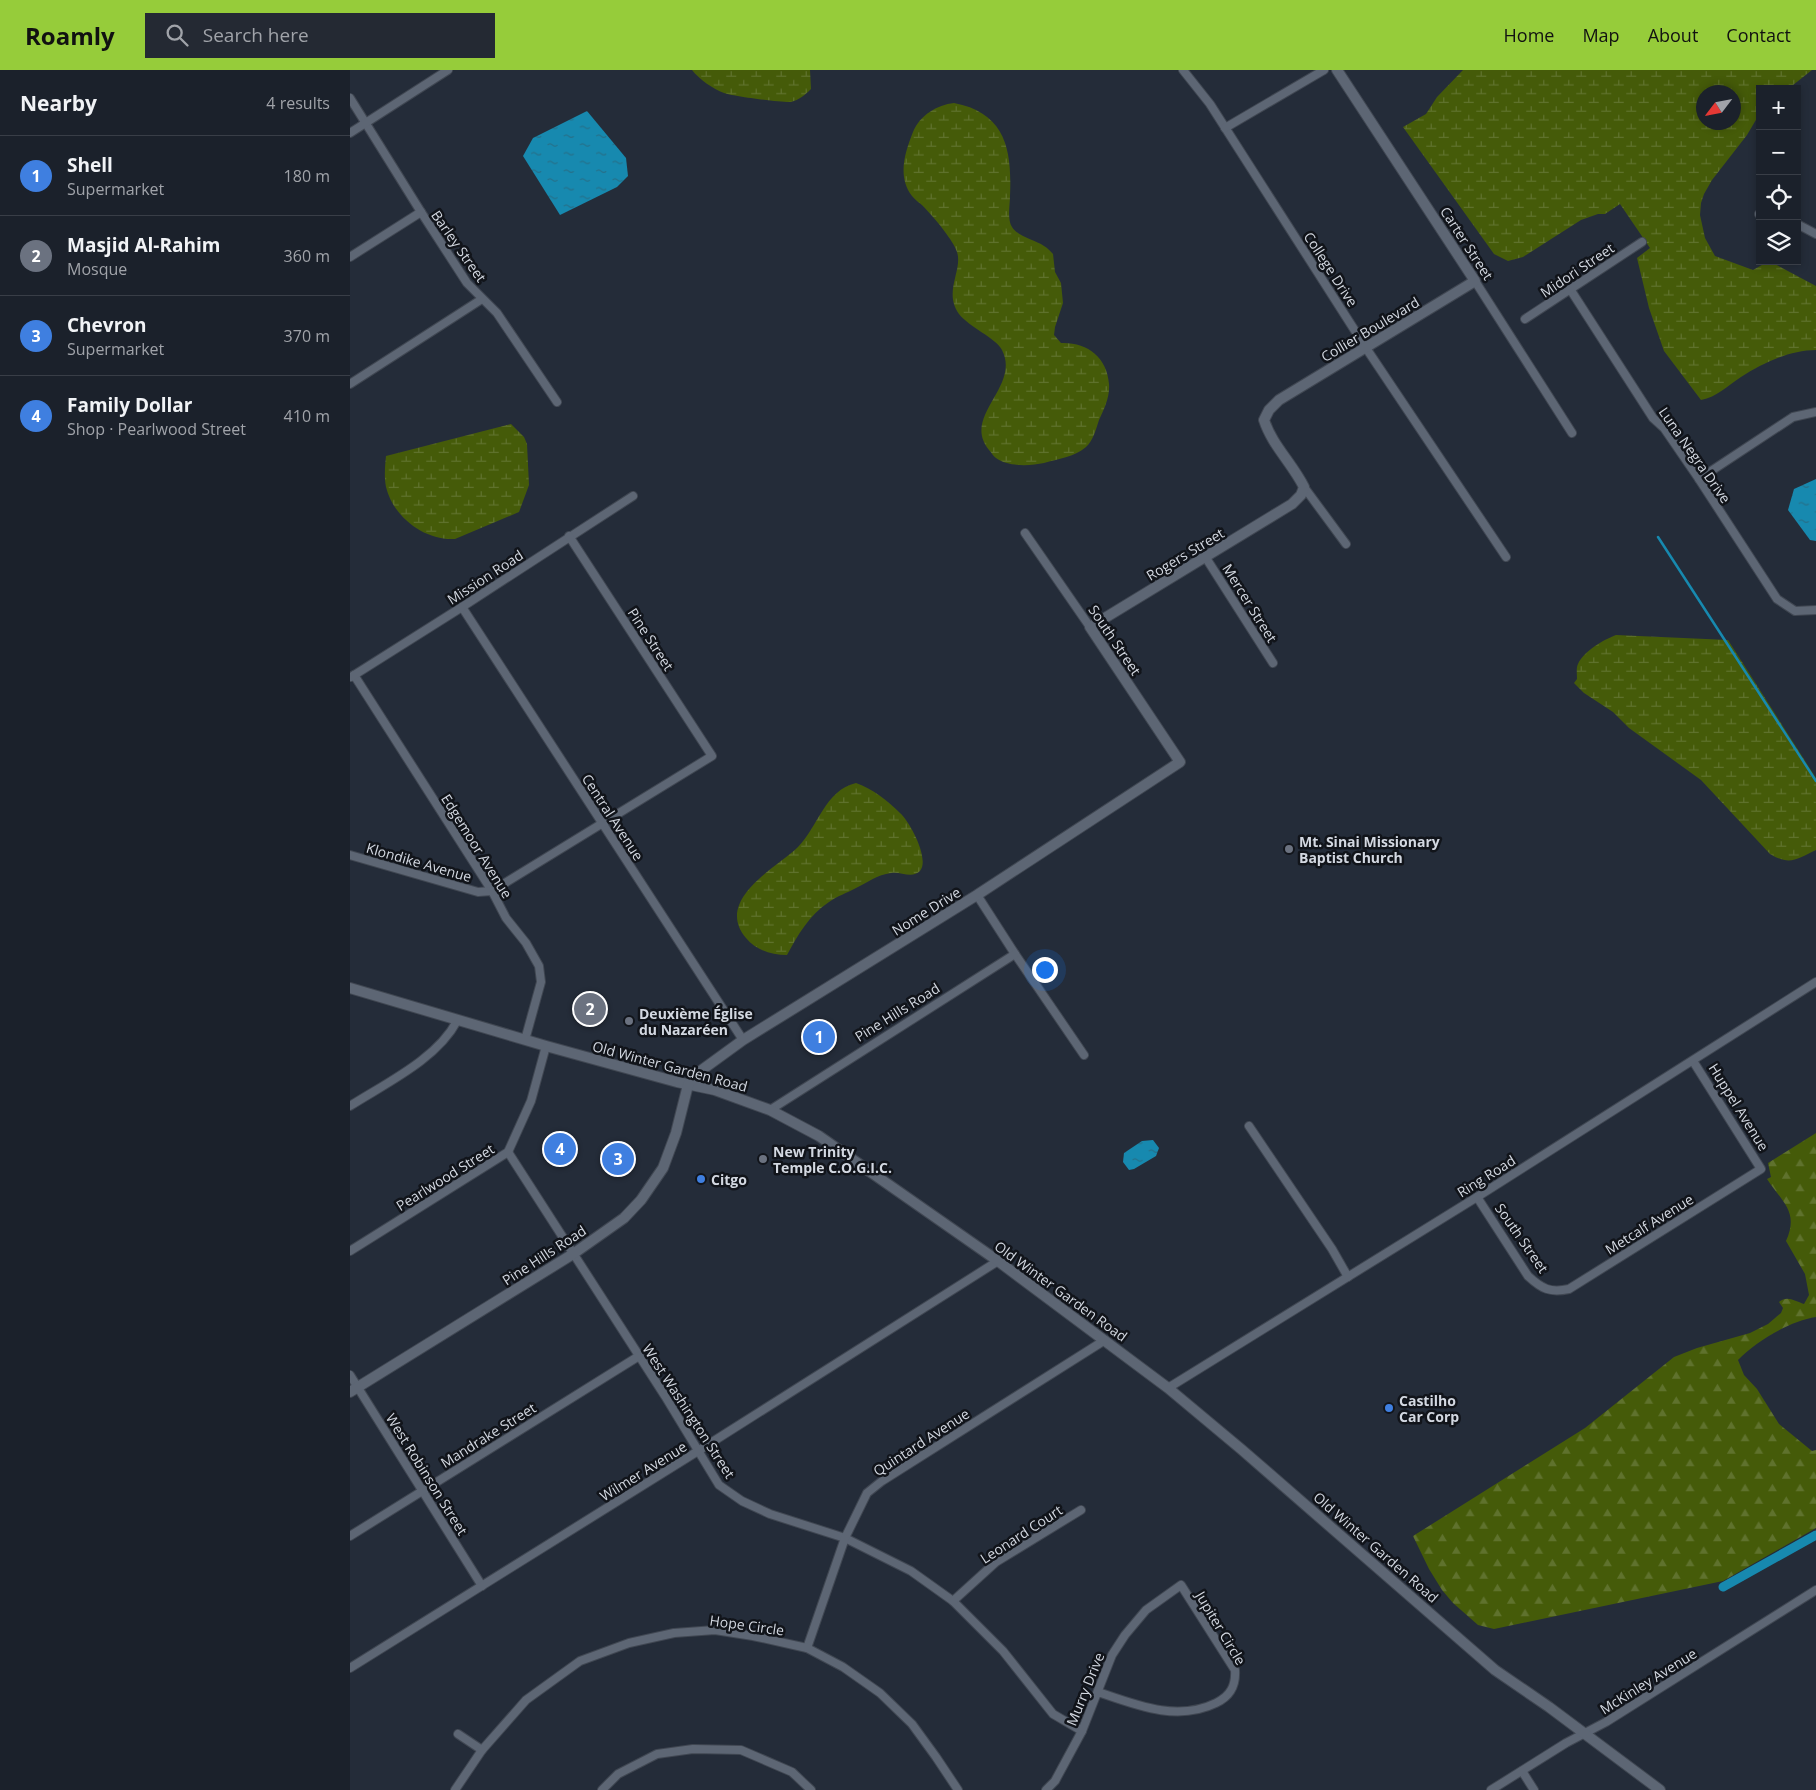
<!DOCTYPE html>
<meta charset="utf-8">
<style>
body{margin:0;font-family:"Open Sans",sans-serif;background:#242933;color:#f1f3f6}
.controls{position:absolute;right:15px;top:15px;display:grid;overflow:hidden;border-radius:0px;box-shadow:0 2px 8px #0003}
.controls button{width:45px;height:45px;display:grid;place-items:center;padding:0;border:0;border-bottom:1px solid #393e47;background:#1b212b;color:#f1f3f6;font:25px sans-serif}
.compass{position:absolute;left:1346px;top:15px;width:45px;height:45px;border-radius:50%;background:#1b212b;box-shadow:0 2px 8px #0003;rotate:238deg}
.you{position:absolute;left:694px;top:899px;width:18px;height:18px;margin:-12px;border:4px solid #fff;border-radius:50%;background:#1a73e8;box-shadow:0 0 0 8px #1a73e833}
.badge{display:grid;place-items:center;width:32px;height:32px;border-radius:50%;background:#96cc3a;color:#fff;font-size:16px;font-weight:700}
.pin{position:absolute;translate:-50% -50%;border:2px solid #fff;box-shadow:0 1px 5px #0006}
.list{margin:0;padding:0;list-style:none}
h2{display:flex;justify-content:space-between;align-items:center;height:65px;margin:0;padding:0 20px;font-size:21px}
h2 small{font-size:16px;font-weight:400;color:#a0a3a9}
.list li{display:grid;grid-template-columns:32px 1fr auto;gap:15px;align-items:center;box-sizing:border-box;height:80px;padding:0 20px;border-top:1px solid #393e47}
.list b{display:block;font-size:19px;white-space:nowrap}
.list p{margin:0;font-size:16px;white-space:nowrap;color:#a0a3a9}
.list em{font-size:16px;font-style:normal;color:#a0a3a9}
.icon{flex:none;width:28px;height:28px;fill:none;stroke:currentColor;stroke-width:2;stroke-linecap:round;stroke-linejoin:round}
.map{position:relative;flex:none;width:1466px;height:1720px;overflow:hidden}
header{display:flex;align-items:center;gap:30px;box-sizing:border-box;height:70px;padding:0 25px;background:#96cc3a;color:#111}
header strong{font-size:24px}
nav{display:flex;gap:28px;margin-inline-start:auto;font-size:18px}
.search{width:350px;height:45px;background:#242933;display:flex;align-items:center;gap:12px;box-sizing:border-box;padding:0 18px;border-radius:0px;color:#a0a3a9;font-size:19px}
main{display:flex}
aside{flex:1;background:#1b212b}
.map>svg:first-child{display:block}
.forest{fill:url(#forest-firs)}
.wetland{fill:url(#wetland-marsh);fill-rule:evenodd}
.water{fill:url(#water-ripples)}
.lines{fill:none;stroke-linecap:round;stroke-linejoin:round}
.stream{stroke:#1789af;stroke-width:2.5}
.canal{stroke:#1789af;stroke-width:9}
.street-casing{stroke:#404752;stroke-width:10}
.secondary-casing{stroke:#404752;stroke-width:12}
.street{stroke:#5d6674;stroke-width:8}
.secondary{stroke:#5d6674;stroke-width:10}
.worship-dot{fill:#6b7280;stroke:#11141a;stroke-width:2}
.shop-dot{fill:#3f7fe0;stroke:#11141a;stroke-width:2}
.labels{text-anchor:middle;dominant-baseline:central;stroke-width:5;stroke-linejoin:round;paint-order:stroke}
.street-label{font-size:14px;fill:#d3d8e1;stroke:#11141a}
.poi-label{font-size:14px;font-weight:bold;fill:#d3d8e1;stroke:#11141a;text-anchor:start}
</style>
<header>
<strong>Roamly</strong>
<div class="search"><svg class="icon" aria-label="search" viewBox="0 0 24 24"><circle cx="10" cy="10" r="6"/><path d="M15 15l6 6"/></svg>Search here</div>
<nav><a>Home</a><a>Map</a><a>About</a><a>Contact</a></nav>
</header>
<main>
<aside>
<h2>Nearby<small>4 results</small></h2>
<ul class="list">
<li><span class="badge" style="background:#3f7fe0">1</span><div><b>Shell</b><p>Supermarket</p></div><em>180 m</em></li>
<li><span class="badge" style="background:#6b7280">2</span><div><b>Masjid Al-Rahim</b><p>Mosque</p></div><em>360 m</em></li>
<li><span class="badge" style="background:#3f7fe0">3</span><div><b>Chevron</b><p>Supermarket</p></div><em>370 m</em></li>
<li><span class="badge" style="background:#3f7fe0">4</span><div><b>Family Dollar</b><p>Shop · Pearlwood Street</p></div><em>410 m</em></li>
</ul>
</aside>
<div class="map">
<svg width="1466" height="1720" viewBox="0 0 1466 1720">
<defs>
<pattern id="forest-firs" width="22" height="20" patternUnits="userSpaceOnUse" patternTransform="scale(1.25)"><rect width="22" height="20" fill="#455b09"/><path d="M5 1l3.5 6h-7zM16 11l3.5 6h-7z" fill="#5f722d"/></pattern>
<pattern id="wetland-marsh" width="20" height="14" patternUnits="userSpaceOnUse" patternTransform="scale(1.25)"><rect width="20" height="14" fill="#455b09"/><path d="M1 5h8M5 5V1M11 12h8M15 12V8" fill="none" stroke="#5f722d"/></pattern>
<pattern id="water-ripples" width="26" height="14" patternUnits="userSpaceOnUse" patternTransform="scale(1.25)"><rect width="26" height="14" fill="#1789af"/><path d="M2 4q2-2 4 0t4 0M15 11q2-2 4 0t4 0" fill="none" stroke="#25708a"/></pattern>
</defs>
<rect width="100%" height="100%" fill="#242c39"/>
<!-- forest -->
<path class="forest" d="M1466 1063V1247C1440 1251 1406 1271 1388 1290L1394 1305 1407 1319 1429 1354 1462 1381 1466 1380V1458L1373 1511 1144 1559 1128 1555 1103 1533 1092 1520 1079 1499 1063 1466 1235 1358 1324 1287 1347 1278 1400 1263 1418 1254 1431 1243 1433 1238 1429 1232C1437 1225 1445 1231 1454 1234L1459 1225 1455 1204 1436 1171C1449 1142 1433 1133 1417 1109L1421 1107 1418 1093Z"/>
<!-- wetland -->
<g class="wetland">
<path d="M342 0H460L461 19C455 25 449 30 441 32 434 33 381 26 374 23 363 19 349 9 342 0Z"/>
<path d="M1113 0H1462L1438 19H1410V43L1397 65 1362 110 1354 124 1351 133 1350 145 1355 168 1365 186 1403 200 1419 191 1466 216V280C1440 280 1413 293 1391 307 1377 316 1367 327 1351 330L1314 281 1299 238 1287 188 1300 178 1270 134 1255 144H1248L1231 150 1173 187 1158 191 1144 184 1053 57 1076 44 1087 27ZM1354 22H1384V52H1354Z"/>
<path d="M604 33C656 43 662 80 660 126 660 135 657 149 662 157 668 167 685 170 694 176 698 178 700 181 703 184L705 202 711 213 713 233 705 257 704 265 711 273C737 272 757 287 759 314 760 327 754 339 749 350 746 359 743 371 736 377 724 387 708 389 694 393 680 396 658 397 646 388 643 386 641 382 639 380 611 346 671 317 652 280 646 268 619 257 609 244 593 222 613 200 607 182 604 174 600 169 595 162 589 153 581 145 573 136 570 133 565 130 562 126 547 107 555 82 563 62 570 45 587 35 604 33Z"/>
<path d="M161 354 174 367 177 374 179 415 169 442 105 469C75 471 43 447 36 417 34 407 35 396 36 386Z"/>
<path d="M1266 565 1378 570 1466 708V780C1447 789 1440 796 1420 784L1351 710 1279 658 1263 642 1234 623 1224 613 1227 609C1227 604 1226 598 1228 594 1234 581 1253 570 1266 565Z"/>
<path d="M506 713C523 719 537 730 550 743 560 752 580 789 570 801 562 809 550 801 541 803 527 805 518 812 506 818 497 823 487 826 479 832 459 845 448 865 437 885 421 885 406 880 396 868 364 830 426 798 448 777 468 757 475 720 506 713Z"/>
</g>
<!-- water -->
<g class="water">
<path d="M237 41 276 88 278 106 267 117 210 145 173 86 183 68Z"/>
<path d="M1466 409V471L1460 470 1438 440 1444 419Z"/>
<path d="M803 1070 809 1078 806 1086 784 1099 779 1100 773 1092 774 1083 792 1071Z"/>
</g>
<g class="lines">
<!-- stream -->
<path class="stream" d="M1308 467 1466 711"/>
<!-- canal -->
<path class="canal" d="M1373 1517 1466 1465"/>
<!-- street casing -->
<g class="street-casing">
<g id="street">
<path d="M833 0 860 34 1016 278 1156 487"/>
<path d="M0 28 71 142 117 213 147 243 207 332"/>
<path d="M875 58 974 0"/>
<path d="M0 63 98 0"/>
<path d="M1409 144H1410"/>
<path d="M1447 154 1466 164"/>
<path d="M0 187 71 142"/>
<path d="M1125 211 1222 363"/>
<path d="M1220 219 1303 348 1314 358 1349 409 1427 529 1445 541 1466 540"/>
<path d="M1175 249 1292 172"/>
<path d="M0 314 132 229"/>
<path d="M1349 409 1443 347 1466 342"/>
<path d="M954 417 996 474"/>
<path d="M675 463 740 557"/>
<path d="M856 488 923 593"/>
<path d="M112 537 393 970"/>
<path d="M4 605 142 821 156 848 176 873 189 896 191 912 175 970"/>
<path d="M1 607 112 537 283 426"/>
<path d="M0 785 128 822 142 821 362 686 219 466"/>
<path d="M627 825 665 884 734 985"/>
<path d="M0 1036C36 1013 87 989 107 951"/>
<path d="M420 1040 665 884"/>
<path d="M899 1056 982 1179 998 1207"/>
<path d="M158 1082 315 1326 369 1415 392 1431 420 1444 495 1468 561 1501 603 1531 653 1581 703 1644 732 1661"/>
<path d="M1127 1127 1178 1206C1192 1219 1200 1223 1219 1219L1411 1099 1343 991"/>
<path d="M0 1181 158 1082 181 1031 196 976"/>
<path d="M0 1305 132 1516"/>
<path d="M818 1318 1127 1127 1466 912"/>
<path d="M0 1466 289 1286"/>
<path d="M603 1531 646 1492 731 1440"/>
<path d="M457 1578 495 1468 517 1423 532 1411 755 1270"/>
<path d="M0 1598 348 1381 648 1191"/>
<path d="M108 1664 132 1680"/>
<path d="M1172 1701 1184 1720"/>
<path d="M105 1720 132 1680 176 1630 230 1591 279 1573 324 1563 365 1560 403 1566 457 1578 493 1597 530 1623 562 1654 586 1687 608 1720"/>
<path d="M252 1720 268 1704 307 1684 343 1679 391 1680 442 1702 461 1720"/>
<path d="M696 1720 705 1711 732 1661 762 1585 775 1565 796 1540 831 1515 885 1600C886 1615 881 1626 866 1633 827 1652 786 1635 748 1622"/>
<path d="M1141 1720 1216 1673 1256 1652 1466 1520"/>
</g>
</g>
<!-- secondary casing -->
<g class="secondary-casing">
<g id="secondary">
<path d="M0 918 196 976 327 1012 365 1020 420 1040 469 1066 648 1191 818 1318 891 1379 1145 1600 1199 1637 1310 1720"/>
<path d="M0 1322 223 1184 274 1148 291 1130 313 1098 326 1063 338 1015 349 1002 393 970 627 825 830 692 740 557 942 434 951 425 954 417C942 393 922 375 914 350L919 340 929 330 1125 211 987 0"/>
</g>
</g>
<!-- street -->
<use href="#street" class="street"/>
<!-- secondary -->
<use href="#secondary" class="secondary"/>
</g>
<!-- markers -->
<g class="worship-dot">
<circle cx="939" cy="779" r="5"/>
<circle cx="279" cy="951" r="5"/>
<circle cx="413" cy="1089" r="5"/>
</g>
<g class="shop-dot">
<circle cx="351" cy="1109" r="5"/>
<circle cx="1039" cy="1338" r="5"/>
</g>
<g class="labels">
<!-- street labels -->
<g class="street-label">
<text transform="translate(1117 173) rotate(57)">Carter Street</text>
<text transform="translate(109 176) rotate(55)">Barley Street</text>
<text transform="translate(981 199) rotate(57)">College Drive</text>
<text transform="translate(1227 200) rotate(-34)">Midori Street</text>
<text transform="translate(1020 259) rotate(-31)">Collier Boulevard</text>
<text transform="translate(1345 385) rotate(55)">Luna Negra Drive</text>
<text transform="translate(835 484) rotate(-31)">Rogers Street</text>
<text transform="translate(135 507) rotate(-33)">Mission Road</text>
<text transform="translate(900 533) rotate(58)">Mercer Street</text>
<text transform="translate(301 569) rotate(57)">Pine Street</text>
<text transform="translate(765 570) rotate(56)">South Street</text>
<text transform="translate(263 747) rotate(57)">Central Avenue</text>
<text transform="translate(127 776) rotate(58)">Edgemoor Avenue</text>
<text transform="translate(69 792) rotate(16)">Klondike Avenue</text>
<text transform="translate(576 841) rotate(-32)">Nome Drive</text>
<text transform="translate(547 942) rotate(-32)">Pine Hills Road</text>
<text transform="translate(320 996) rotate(15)">Old Winter Garden Road</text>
<text transform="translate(1389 1037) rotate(58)">Huppel Avenue</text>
<text transform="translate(1136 1106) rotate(-32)">Ring Road</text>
<text transform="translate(95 1107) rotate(-32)">Pearlwood Street</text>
<text transform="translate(1299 1154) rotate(-32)">Metcalf Avenue</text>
<text transform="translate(1172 1168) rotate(55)">South Street</text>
<text transform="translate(194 1185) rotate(-33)">Pine Hills Road</text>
<text transform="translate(711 1221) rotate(36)">Old Winter Garden Road</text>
<text transform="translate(339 1341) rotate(57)">West Washington Street</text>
<text transform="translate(138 1365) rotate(-32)">Mandrake Street</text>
<text transform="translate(571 1372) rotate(-33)">Quintard Avenue</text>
<text transform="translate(293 1401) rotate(-32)">Wilmer Avenue</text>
<text transform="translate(77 1404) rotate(58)">West Robinson Street</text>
<text transform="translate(671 1464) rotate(-33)">Leonard Court</text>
<text transform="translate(1026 1477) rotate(41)">Old Winter Garden Road</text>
<text transform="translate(397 1555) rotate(8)">Hope Circle</text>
<text transform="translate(871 1558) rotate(59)">Jupiter Circle</text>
<text transform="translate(1298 1611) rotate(-32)">McKinley Avenue</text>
<text transform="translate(735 1619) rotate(-68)">Murry Drive</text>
</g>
<!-- poi labels -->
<g class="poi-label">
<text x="949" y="771">Mt. Sinai Missionary<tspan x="949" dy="16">Baptist Church</tspan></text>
<text x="289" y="943">Deuxième Église<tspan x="289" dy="16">du Nazaréen</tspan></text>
<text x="423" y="1081">New Trinity<tspan x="423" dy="16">Temple C.O.G.I.C.</tspan></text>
<text x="361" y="1109">Citgo</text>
<text x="1049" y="1330">Castilho<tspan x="1049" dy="16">Car Corp</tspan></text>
</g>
</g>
</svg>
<div class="controls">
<button>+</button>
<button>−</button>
<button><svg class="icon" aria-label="locate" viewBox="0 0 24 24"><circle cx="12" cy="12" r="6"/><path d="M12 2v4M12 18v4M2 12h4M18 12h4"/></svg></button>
<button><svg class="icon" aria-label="layers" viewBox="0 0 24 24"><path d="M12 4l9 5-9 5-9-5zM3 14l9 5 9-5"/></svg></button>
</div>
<svg class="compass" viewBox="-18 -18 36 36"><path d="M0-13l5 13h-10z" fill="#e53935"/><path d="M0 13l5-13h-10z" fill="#a0a3a9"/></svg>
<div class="you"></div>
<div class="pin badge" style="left:469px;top:967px;background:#3f7fe0">1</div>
<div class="pin badge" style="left:240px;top:939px;background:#6b7280">2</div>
<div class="pin badge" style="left:268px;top:1089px;background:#3f7fe0">3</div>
<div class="pin badge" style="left:210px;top:1079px;background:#3f7fe0">4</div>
</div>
</main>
